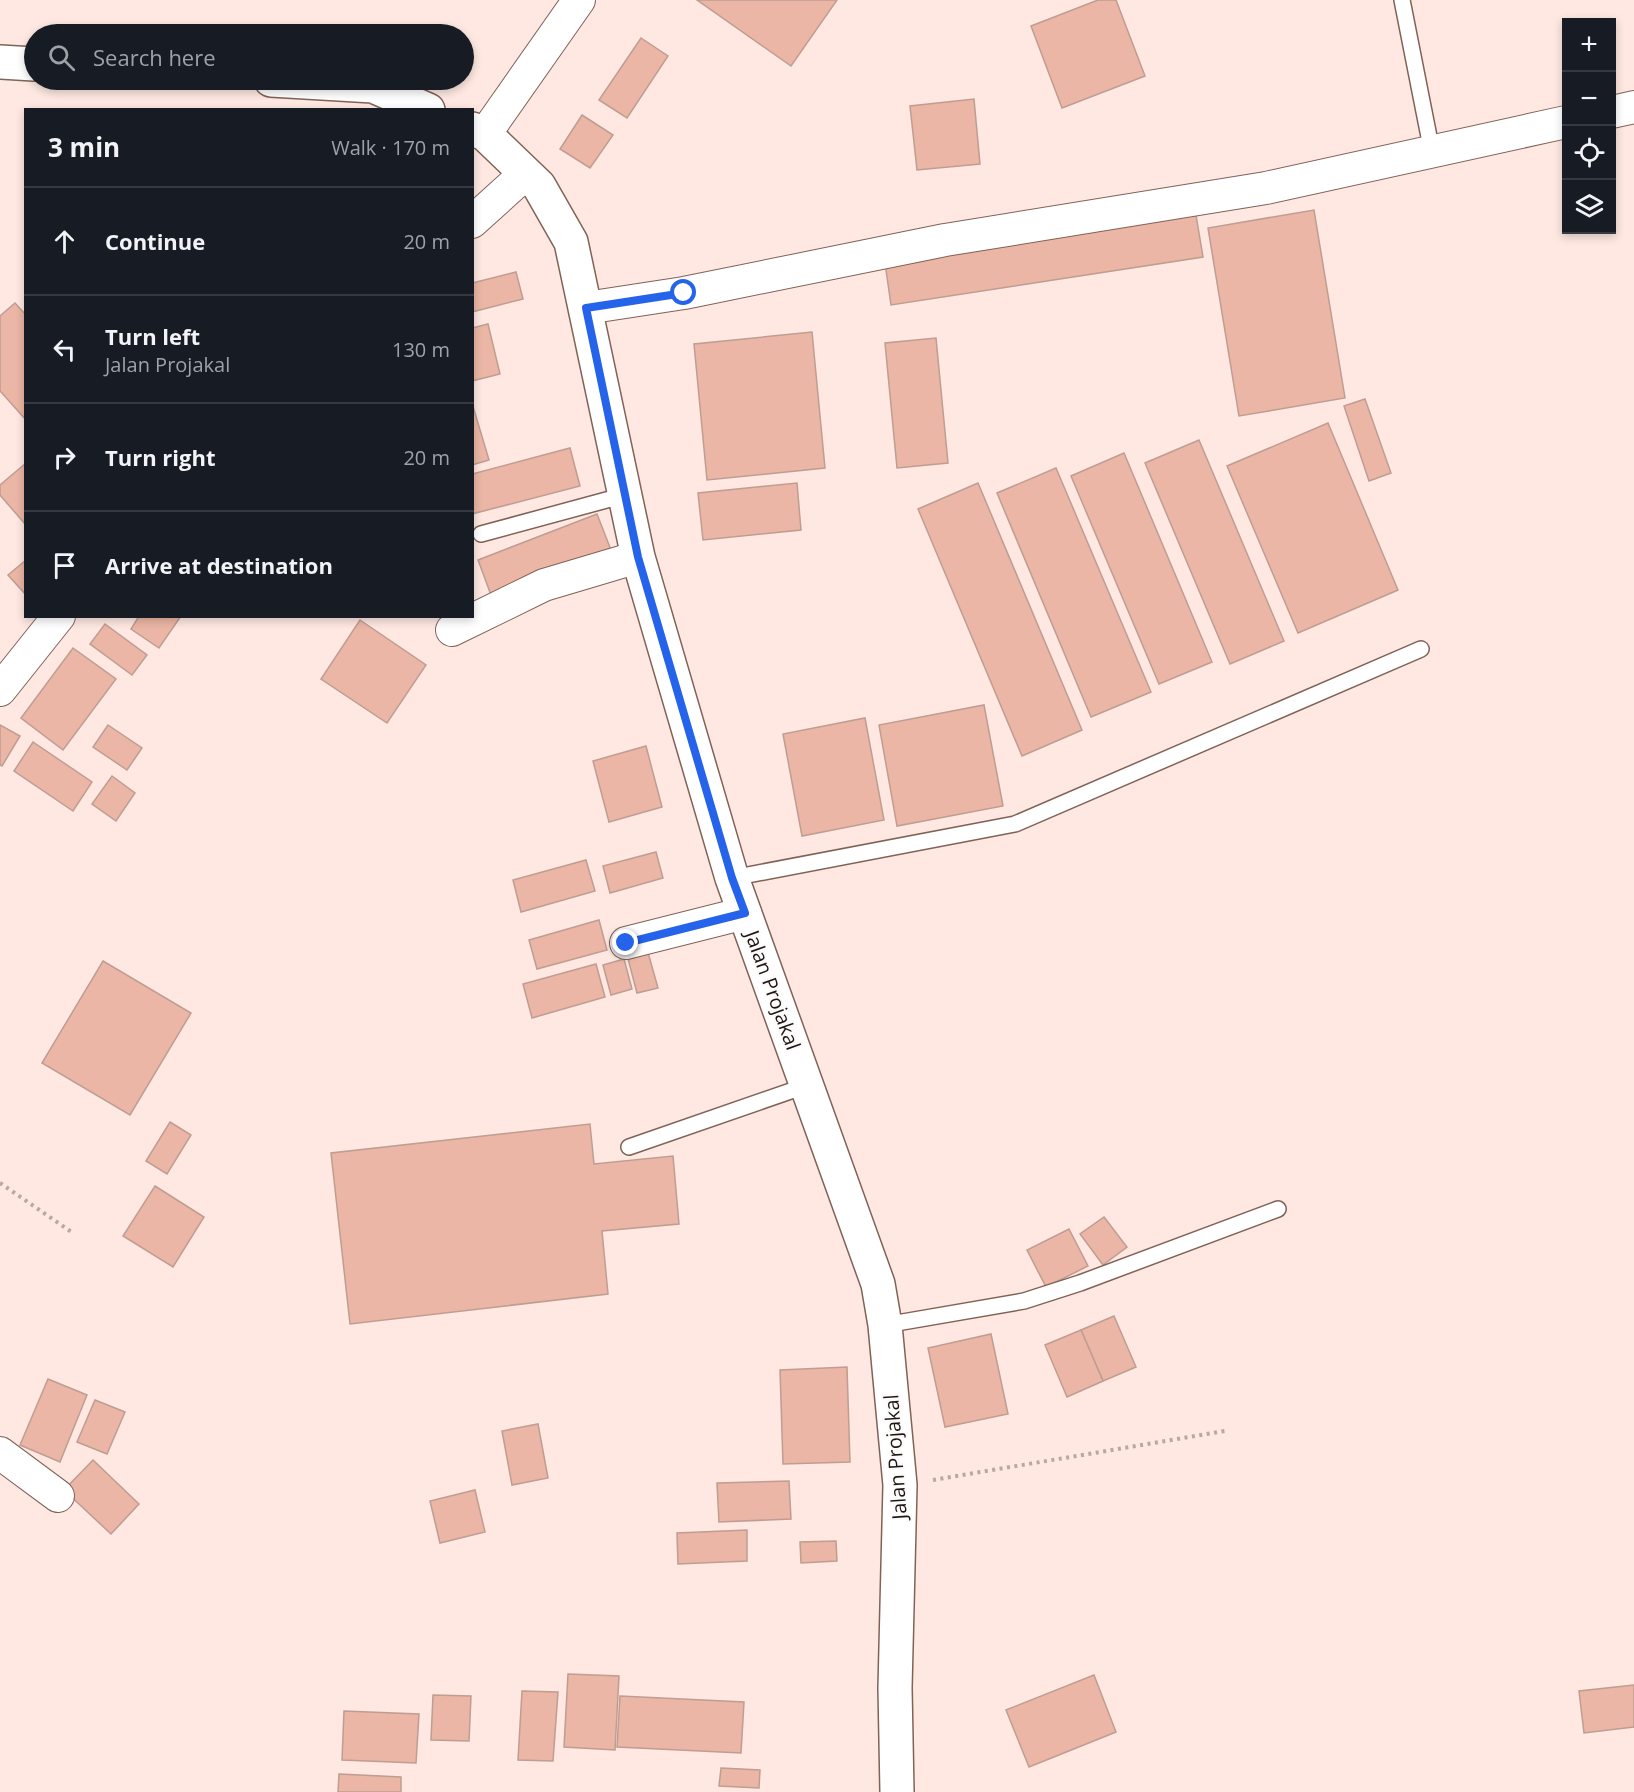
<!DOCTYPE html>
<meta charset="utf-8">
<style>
body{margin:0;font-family:"Open Sans",sans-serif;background:#20242c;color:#f1f3f6}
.controls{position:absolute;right:18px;top:18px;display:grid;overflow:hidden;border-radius:0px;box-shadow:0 3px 9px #0003}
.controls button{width:54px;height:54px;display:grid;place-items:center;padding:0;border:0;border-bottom:2px solid #363941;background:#171b24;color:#f1f3f6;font:30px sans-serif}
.stop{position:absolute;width:18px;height:18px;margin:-14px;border:4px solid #2563eb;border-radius:50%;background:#fff}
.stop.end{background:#2563eb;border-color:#fff;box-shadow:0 2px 6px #0008}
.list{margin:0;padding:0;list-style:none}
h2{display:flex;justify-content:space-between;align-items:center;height:78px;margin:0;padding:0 24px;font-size:26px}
h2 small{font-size:20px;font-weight:400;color:#9ea1a6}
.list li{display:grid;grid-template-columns:39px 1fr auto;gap:18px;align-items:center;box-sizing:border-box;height:108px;padding:0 24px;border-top:2px solid #363941}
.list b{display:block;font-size:22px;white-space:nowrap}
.list p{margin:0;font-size:20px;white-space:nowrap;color:#9ea1a6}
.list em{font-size:20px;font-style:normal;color:#9ea1a6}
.icon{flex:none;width:33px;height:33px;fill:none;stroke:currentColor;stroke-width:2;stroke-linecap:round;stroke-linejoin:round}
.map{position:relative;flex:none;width:1634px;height:1792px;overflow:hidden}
.search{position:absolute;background:#171b24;box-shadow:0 3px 9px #0003;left:24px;top:24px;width:450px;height:66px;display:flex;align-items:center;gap:15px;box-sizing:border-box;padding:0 21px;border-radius:33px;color:#9ea1a6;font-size:22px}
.panel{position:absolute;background:#171b24;box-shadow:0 3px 9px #0003;left:24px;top:108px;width:450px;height:510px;border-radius:0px}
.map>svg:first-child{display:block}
.building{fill:#ebb6a5;stroke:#bf9d92;stroke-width:1.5}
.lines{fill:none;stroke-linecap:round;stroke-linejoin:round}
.lane-casing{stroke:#816257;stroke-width:18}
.street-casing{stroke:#816257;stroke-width:34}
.primary-casing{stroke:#816257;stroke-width:36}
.path{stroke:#baa7a1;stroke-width:4;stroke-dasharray:3 4.5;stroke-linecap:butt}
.lane{stroke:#fff;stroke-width:15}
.street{stroke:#fff;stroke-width:32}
.primary{stroke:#fff;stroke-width:33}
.route{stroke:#2563eb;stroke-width:8}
.labels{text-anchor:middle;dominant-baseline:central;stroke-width:4.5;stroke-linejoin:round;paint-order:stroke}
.street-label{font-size:20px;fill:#221511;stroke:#fbfbfb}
</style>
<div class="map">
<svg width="1634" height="1792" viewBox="0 0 1634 1792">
<rect width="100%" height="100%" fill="#fee8e1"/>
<!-- building -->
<g class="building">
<path d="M697 0H837L791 66Z"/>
<path d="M1098 0H1116L1145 76 1062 108 1031 26Z"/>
<path d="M641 38 668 56 627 118 599 100Z"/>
<path d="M974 99 980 164 917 170 910 106Z"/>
<path d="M582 115 613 135 590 168 560 149Z"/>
<path d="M1314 210 1345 398 1239 416 1208 228Z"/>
<path d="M1196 215 1203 257 891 305 885 263Z"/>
<path d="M516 272 523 299 472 312V283Z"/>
<path d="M15 303 26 315V420L0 391V316Z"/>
<path d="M488 324 500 374 472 381V328Z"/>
<path d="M812 332 825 468 707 480 694 344Z"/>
<path d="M936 338 948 463 897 468 885 343Z"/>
<path d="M1365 399 1391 473 1369 481 1344 406Z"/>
<path d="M472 403 489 460 472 465Z"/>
<path d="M1328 423 1398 590 1298 633 1227 466Z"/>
<path d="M1199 440 1284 641 1230 664 1145 463Z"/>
<path d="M570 448 580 486 472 514V474Z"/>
<path d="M1124 453 1212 662 1159 684 1071 476Z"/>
<path d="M26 463V524H25L0 495V485Z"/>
<path d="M1056 468 1151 692 1091 717 997 493Z"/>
<path d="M797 483 801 530 703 540 698 493Z"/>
<path d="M978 483 1082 730 1022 756 918 509Z"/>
<path d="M597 514 611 550 491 595 478 560Z"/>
<path d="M26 560V595L8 575Z"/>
<path d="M139 616H181L159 648 131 629Z"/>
<path d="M360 620 426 665 387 723 321 679Z"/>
<path d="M105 624 147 655 132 675 90 644Z"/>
<path d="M73 648 116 679 63 750 21 718Z"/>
<path d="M984 705 1003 806 897 826 879 725Z"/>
<path d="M865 718 884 820 802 836 783 734Z"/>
<path d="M0 725 20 736 2 766 0 765Z"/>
<path d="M108 725 142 748 127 770 93 747Z"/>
<path d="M33 742 92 782 73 811 14 771Z"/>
<path d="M646 746 662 807 609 822 593 761Z"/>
<path d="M112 776 135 793 116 821 92 804Z"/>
<path d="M656 852 663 878 610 893 603 866Z"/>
<path d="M586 860 595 891 521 912 513 880Z"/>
<path d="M599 920 607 950 537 969 529 940Z"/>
<path d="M647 949 658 988 637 993 627 955Z"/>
<path d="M624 959 632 989 611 995 603 965Z"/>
<path d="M103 961 191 1013 130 1115 42 1063Z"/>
<path d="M596 964 605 997 532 1018 523 984Z"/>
<path d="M170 1122 191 1135 167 1174 146 1161Z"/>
<path d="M590 1124 594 1164 673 1156 679 1224 602 1231 608 1294 350 1324 331 1153Z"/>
<path d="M155 1186 204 1217 173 1267 123 1236Z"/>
<path d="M1104 1217 1127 1247 1103 1265 1080 1234Z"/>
<path d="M1069 1229 1088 1266 1046 1287 1027 1250Z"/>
<path d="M1114 1316 1136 1367 1103 1381 1081 1330Z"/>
<path d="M1081 1330 1103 1381 1067 1397 1045 1345Z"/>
<path d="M991 1334 1008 1414 945 1427 928 1348Z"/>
<path d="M847 1367 850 1462 783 1464 780 1370Z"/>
<path d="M48 1379 87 1395 60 1462 20 1445Z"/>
<path d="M95 1400 125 1412 107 1454 77 1442Z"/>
<path d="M538 1424 548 1478 512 1485 502 1431Z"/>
<path d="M93 1460 139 1504 111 1534 64 1490Z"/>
<path d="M789 1481 791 1519 719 1522 717 1483Z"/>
<path d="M475 1490 485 1532 440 1543 430 1501Z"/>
<path d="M747 1530V1561L678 1564 677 1533Z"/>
<path d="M836 1541 837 1561 801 1563 800 1542Z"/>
<path d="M568 1674 619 1676 615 1750 564 1747Z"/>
<path d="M1094 1675 1116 1732 1029 1767 1006 1710Z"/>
<path d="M1634 1685V1727L1584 1733 1579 1691Z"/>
<path d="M522 1691 558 1692 553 1761 518 1760Z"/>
<path d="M433 1695 471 1696 469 1741 431 1740Z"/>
<path d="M620 1696 744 1702 741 1753 617 1747Z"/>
<path d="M344 1711 419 1714 416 1763 342 1760Z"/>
<path d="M721 1768 760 1770 759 1788 719 1786Z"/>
<path d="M339 1774 401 1777V1792H338Z"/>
</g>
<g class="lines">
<!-- lane casing -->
<g class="lane-casing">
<g id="lane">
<path d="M1402 0 1432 152"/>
<path d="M481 534 625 495"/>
<path d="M732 878 1015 824 1421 649"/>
<path d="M629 1147 808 1085"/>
<path d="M885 1325 1024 1301 1080 1283 1278 1209"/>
</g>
</g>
<!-- street casing -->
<g class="street-casing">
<g id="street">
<path d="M1612 112 1634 107"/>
<path d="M485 134 579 0"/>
<path d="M472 222 525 174"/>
<path d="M586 308 684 293 945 240 1266 188 1566 122"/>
<path d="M452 630 544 585 638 557"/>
<path d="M0 690 59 616"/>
<path d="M626 943 745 913"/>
<path d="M0 1453 58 1496"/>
</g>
</g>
<!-- primary casing -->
<g class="primary-casing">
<g id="primary">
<path d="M0 62 34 64"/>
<path d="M271 80 373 86 428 110"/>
<path d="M472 129 485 134 539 186 571 242 638 557 732 878 878 1284 885 1325 900 1485 895 1688 897 1792"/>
</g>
</g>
<!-- path -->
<g class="path">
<path d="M0 1183 73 1233"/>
<path d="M933 1480 1225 1431"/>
</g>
<!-- lane -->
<use href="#lane" class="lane"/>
<!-- street -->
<use href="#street" class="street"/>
<!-- primary -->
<use href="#primary" class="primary"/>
</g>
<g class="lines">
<!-- route -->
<path class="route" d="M626 943 745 913 732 878 638 557 586 308 684 293"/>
</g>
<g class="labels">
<!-- street labels -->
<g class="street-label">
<text transform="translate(773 990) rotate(70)">Jalan Projakal</text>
<text transform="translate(895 1457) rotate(-94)">Jalan Projakal</text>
</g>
</g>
</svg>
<div class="controls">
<button>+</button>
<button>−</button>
<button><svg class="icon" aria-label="locate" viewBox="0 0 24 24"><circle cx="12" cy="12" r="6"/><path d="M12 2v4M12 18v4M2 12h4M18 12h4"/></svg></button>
<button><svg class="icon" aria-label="layers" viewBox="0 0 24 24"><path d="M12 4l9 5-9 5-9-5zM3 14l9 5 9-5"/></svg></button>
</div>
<div class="stop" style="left:684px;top:293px"></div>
<div class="stop end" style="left:626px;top:943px"></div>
<div class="search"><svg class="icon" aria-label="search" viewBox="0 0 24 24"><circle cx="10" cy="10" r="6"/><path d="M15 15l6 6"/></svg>Search here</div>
<section class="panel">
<h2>3 min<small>Walk · 170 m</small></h2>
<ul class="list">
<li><svg class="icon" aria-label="ahead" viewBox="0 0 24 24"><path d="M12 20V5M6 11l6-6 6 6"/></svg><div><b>Continue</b></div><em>20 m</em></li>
<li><svg class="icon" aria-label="left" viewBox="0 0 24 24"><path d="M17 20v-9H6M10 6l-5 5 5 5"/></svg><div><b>Turn left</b><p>Jalan Projakal</p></div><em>130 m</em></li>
<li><svg class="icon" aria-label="right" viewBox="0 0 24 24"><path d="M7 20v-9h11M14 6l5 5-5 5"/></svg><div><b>Turn right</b></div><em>20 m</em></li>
<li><svg class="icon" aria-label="arrive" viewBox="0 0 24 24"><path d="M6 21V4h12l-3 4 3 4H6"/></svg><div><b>Arrive at destination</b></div></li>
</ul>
</section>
</div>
